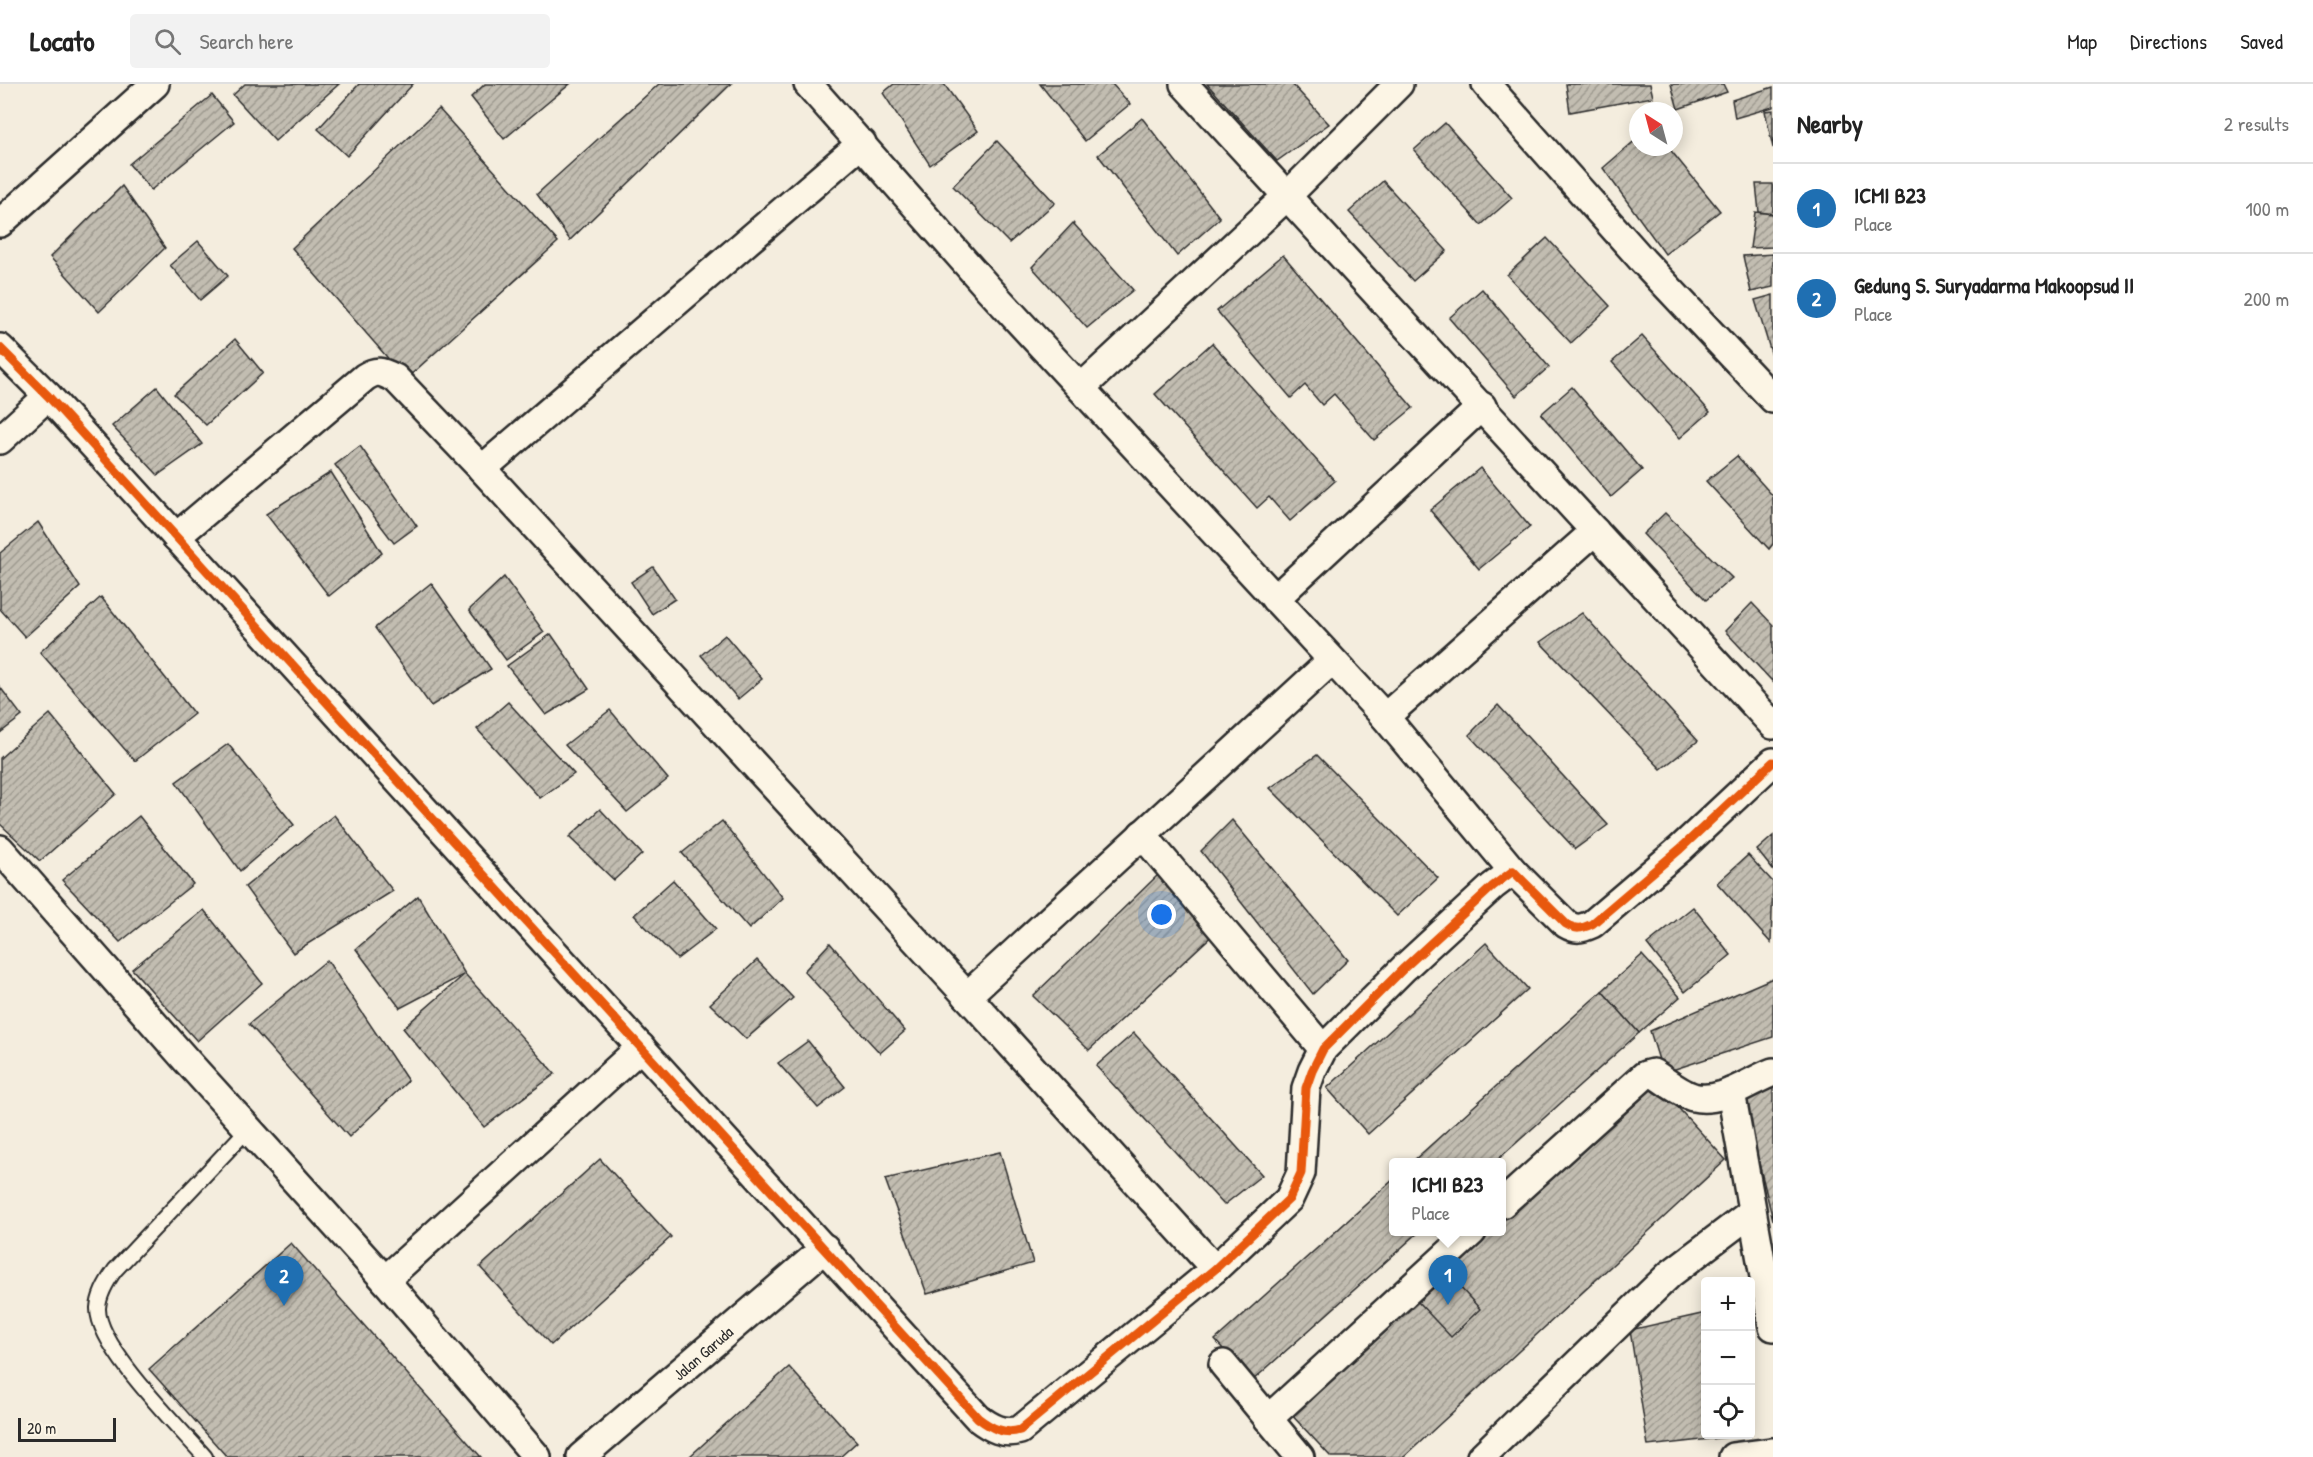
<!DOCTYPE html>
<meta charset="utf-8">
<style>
body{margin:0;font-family:"Patrick Hand",sans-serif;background:#f2f2f2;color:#222}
.controls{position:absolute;right:18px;bottom:18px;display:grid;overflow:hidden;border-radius:6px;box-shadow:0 3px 15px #0003}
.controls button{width:54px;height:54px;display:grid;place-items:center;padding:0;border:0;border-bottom:2px solid #e0e0e0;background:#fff;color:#222;font:30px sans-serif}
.compass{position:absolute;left:1629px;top:18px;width:54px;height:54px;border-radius:50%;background:#fff;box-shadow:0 3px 15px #0003;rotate:324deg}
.scale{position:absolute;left:18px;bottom:15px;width:98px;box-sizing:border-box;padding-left:6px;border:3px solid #2b2b2b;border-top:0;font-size:16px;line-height:21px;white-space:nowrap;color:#2b2b2b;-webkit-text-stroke:4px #fcf5e5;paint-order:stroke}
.you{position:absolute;left:1162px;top:831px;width:21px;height:21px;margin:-15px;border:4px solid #fff;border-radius:50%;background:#1a73e8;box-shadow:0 0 0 9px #1a73e833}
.badge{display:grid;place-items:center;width:39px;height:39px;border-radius:50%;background:#1f6fb2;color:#fff;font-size:20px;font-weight:700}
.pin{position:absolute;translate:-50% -50px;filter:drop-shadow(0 2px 3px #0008)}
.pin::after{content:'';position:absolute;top:32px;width:21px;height:18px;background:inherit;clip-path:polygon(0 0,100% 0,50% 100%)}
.popup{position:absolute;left:1389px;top:1074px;width:117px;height:78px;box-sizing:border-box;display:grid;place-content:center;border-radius:6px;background:#fff;filter:drop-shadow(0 2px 4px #0005);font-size:20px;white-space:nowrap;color:#767676}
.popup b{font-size:22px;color:#222}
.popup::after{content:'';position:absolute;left:50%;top:100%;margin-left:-12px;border:12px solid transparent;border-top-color:#fff}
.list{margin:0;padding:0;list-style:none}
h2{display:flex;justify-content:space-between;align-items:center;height:78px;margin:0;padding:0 24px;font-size:26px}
h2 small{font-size:20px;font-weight:400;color:#767676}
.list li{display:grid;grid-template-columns:39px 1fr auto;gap:18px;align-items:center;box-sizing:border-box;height:90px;padding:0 24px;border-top:2px solid #e0e0e0}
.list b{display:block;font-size:22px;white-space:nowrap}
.list p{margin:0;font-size:20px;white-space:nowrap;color:#767676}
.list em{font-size:20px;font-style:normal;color:#767676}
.icon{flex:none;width:33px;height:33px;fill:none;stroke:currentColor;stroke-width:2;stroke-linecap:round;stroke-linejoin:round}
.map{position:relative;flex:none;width:1773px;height:1373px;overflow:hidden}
header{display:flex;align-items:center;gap:36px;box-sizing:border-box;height:84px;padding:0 30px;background:#fff;border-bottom:2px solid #e0e0e0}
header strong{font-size:28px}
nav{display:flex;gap:33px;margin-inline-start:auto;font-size:21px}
.search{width:420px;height:54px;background:#f2f2f2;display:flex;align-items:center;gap:15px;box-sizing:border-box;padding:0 21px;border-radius:6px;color:#767676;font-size:22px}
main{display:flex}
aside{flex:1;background:#fff}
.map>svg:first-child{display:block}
.building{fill:url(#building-hatch);stroke:#2b2b2b;stroke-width:1.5}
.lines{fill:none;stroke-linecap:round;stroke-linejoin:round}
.lane-casing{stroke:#2b2b2b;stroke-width:18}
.street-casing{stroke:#2b2b2b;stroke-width:32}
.lane{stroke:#fcf5e5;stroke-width:14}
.street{stroke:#fcf5e5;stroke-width:27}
.cycleway-casing{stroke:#fcf5e5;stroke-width:13}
.cycleway{stroke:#e8590c;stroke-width:9}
.labels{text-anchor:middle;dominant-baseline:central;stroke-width:4.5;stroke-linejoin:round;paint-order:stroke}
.street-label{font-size:16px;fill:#2b2b2b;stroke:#fcf5e5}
</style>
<header>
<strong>Locato</strong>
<div class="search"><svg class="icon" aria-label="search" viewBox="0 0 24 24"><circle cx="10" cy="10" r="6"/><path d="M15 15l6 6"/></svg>Search here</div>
<nav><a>Map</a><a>Directions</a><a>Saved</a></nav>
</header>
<main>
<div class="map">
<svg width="1773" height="1373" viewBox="0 0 1773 1373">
<defs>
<pattern id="building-hatch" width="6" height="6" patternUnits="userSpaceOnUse" patternTransform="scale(1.5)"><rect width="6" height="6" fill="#c2bdb1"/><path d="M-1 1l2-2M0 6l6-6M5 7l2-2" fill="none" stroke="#9e9a90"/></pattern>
</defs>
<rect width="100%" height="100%" fill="#f4edde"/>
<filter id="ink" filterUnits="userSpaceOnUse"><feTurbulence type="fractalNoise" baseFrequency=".0167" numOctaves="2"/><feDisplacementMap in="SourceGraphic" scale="12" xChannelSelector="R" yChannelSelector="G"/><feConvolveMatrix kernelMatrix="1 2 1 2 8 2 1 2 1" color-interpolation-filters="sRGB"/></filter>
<g filter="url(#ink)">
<!-- building -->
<g class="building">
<path d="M245 0H339L275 57 233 11Z"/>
<path d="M359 0H413L347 72 318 45Z"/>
<path d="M485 0H570L504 55 471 13Z"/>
<path d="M659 0H731L570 156 537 110Z"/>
<path d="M894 0H944L978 47 930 81 883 9Z"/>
<path d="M1040 0H1112L1130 20 1085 57Z"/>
<path d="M1207 0H1292L1329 40 1277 77Z"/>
<path d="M1566 0H1650L1653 13 1570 28Z"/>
<path d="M1671 0H1723L1727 8 1678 25Z"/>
<path d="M1773 3V23L1735 34 1732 16Z"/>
<path d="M212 11 234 38 151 106 129 80Z"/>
<path d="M439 25 558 158 406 295 292 164Z"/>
<path d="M1773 26V64L1765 27Z"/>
<path d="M1142 34 1220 134 1177 172 1098 71Z"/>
<path d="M1445 39 1512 114 1481 141 1414 66Z"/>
<path d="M1638 54V63H1668L1720 127 1665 170 1603 84Z"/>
<path d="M997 57 1055 119 1009 159 953 102Z"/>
<path d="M1383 97 1447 167 1413 197 1349 128Z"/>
<path d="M1756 100H1773V130L1759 128Z"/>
<path d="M122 102 165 164 99 228 50 173Z"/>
<path d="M1755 128 1773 130V163L1750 164Z"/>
<path d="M1073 139 1133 206 1087 244 1032 183Z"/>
<path d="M1547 154 1610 222 1571 259 1507 191Z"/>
<path d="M198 157 228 192 200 216 170 181Z"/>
<path d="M1773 170V203L1751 208 1743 172Z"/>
<path d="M1283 171 1413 324 1374 356 1334 310 1322 321 1305 301 1291 314 1217 227Z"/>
<path d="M1482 205 1549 283 1516 312 1449 234Z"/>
<path d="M1773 211V275L1755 216Z"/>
<path d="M1642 252 1710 328 1680 354 1612 278Z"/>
<path d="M235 255 263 289 206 341 174 310Z"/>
<path d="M1212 259 1335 397 1290 437 1269 413 1257 424 1155 310Z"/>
<path d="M157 303 202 360 158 391 112 342Z"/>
<path d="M1572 303 1642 386 1611 413 1541 330Z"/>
<path d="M360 362 417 442 394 459 335 381Z"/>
<path d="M1737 372 1773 412V460L1769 465 1706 397Z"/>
<path d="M1480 384 1530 443 1479 485 1430 426Z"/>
<path d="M331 388 382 469 329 512 266 430Z"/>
<path d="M1665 429 1732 494 1706 516 1643 450Z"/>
<path d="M38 438 80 503 25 553 0 525V469Z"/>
<path d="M653 483 675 515 652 530 631 498Z"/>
<path d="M504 493 544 548 506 576 469 526Z"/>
<path d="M431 499 491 585 431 622 375 544Z"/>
<path d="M101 513 194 630 135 677 40 568Z"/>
<path d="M1752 519 1773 541V598L1725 547Z"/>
<path d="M1582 529 1698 657 1661 685 1540 558Z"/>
<path d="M551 550 589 605 546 631 507 582Z"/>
<path d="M725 551 762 595 738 615 701 571Z"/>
<path d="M0 603 22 632 0 649Z"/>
<path d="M508 618 574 690 540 714 477 645Z"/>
<path d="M1498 621 1608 741 1575 765 1469 651Z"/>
<path d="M610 626 668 695 627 728 565 661Z"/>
<path d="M50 630 116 710 40 777 0 740V674Z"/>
<path d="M228 660 294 741 240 787 176 698Z"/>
<path d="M1317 671 1438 794 1397 832 1270 704Z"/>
<path d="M600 725 642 770 614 796 569 753Z"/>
<path d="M334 731 393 807 293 869 245 803Z"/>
<path d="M139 732 193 800 120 858 62 796Z"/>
<path d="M1232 736 1348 876 1313 910 1201 767Z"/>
<path d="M722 737 783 814 749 845 682 769Z"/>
<path d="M1773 752V786L1757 766Z"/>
<path d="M1748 771 1773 798 1771 859 1717 799Z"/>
<path d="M1159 790 1219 845 1089 966 1033 912Z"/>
<path d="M673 796 716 845 677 875 634 831Z"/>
<path d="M418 812 465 890 400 924 356 865Z"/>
<path d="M1693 823 1731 871 1685 908 1647 860Z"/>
<path d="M204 826 262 899 197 957 132 885Z"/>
<path d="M830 859 905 947 880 969 804 887Z"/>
<path d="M1486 859 1528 905 1368 1050 1327 1004Z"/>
<path d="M1642 871 1680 913 1639 949 1602 907Z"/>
<path d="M327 876 408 997 349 1053 249 940Z"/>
<path d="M757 876 793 914 746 955 710 920Z"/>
<path d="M465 890 555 990 484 1043 403 944Z"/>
<path d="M1773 894V953L1663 989 1650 947Z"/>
<path d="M1602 907 1639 949 1495 1078H1412Z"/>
<path d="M1134 949 1262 1091 1224 1121 1096 982Z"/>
<path d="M808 957 845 1003 818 1024 778 979Z"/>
<path d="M1649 992 1726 1076 1404 1373H1331L1287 1326 1480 1148H1502V1128Z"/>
<path d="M1773 1002V1136L1742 1010Z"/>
<path d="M1000 1068 1033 1179 927 1210 885 1095Z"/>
<path d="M600 1075 671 1153 551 1261 480 1183Z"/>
<path d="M1394 1095V1148H1419L1252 1297 1215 1256Z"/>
<path d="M291 1159 481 1373H227L149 1285Z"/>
<path d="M1446 1188 1480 1225 1451 1253 1417 1217Z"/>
<path d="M1706 1229V1350L1747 1351 1648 1362 1630 1246Z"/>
<path d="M789 1283 857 1358 840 1373H689Z"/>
</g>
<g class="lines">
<!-- lane casing -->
<g class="lane-casing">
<path id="lane" d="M205 1373C179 1343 97 1263 98 1224 99 1210 107 1197 115 1186L248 1045"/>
</g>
<!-- street casing -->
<g class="street-casing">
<g id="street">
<path d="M808 0 988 204 1385 633 1513 787"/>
<path d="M1184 0 1773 641"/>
<path d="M1486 0 1643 177 1773 315"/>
<path d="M0 139 155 0"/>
<path d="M0 264 48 312 978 1334C991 1344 1004 1351 1020 1346L1215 1185 1289 1115 1301 1089 1306 1004 1312 987 1323 965 1404 884 1493 802 1513 787 1566 840C1576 846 1581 845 1592 840L1680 765 1773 678"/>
<path d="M1081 304 1287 112 1399 0"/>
<path d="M0 356 48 312"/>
<path d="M482 385 862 59"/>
<path d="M176 453 365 293C377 285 382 288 395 294L482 385 967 912 1215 1185"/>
<path d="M1275 515 1482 322"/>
<path d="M1385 633 1595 447"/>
<path d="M1142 750 1323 965"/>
<path d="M0 765 186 976 385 1196 537 1373"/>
<path d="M967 912 1331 577"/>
<path d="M1731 1008 1773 1243"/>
<path d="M1502 1120 1645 991 1653 989C1665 997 1680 1009 1693 1013 1721 1020 1749 997 1773 988"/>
<path d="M385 1196 641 963"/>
<path d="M1223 1280 1300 1373"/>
<path d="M1268 1335 1472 1148"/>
<path d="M581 1373 825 1164"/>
<path d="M1481 1373 1670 1190 1752 1128"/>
<path d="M1733 1373 1773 1368"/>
</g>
</g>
<!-- lane -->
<use href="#lane" class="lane"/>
<!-- street -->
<use href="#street" class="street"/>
<!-- cycleway casing -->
<g class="cycleway-casing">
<path id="cycleway" d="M0 264 48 312 978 1334C991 1344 1004 1351 1020 1346L1215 1185 1289 1115 1301 1089 1306 1004 1312 987 1323 965 1404 884 1493 802 1513 787 1566 840C1576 846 1581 845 1592 840L1680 765 1773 678"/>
</g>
<!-- cycleway -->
<use href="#cycleway" class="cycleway"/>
</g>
</g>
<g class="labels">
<!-- street labels -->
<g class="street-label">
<text transform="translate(703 1269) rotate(-41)">Jalan Garuda</text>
</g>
</g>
</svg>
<div class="controls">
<button>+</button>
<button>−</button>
<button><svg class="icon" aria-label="locate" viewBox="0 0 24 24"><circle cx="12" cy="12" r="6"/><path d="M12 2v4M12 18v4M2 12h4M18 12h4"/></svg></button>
</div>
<svg class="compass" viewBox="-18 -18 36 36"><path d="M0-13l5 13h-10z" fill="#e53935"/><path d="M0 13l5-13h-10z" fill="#767676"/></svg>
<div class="scale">20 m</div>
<div class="you"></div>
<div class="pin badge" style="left:1448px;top:1221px">1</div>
<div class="popup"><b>ICMI B23</b>Place</div>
<div class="pin badge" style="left:284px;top:1222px">2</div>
</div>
<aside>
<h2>Nearby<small>2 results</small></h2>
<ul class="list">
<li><span class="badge">1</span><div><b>ICMI B23</b><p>Place</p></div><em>100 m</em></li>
<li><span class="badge">2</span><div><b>Gedung S. Suryadarma Makoopsud II</b><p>Place</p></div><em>200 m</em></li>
</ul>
</aside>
</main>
